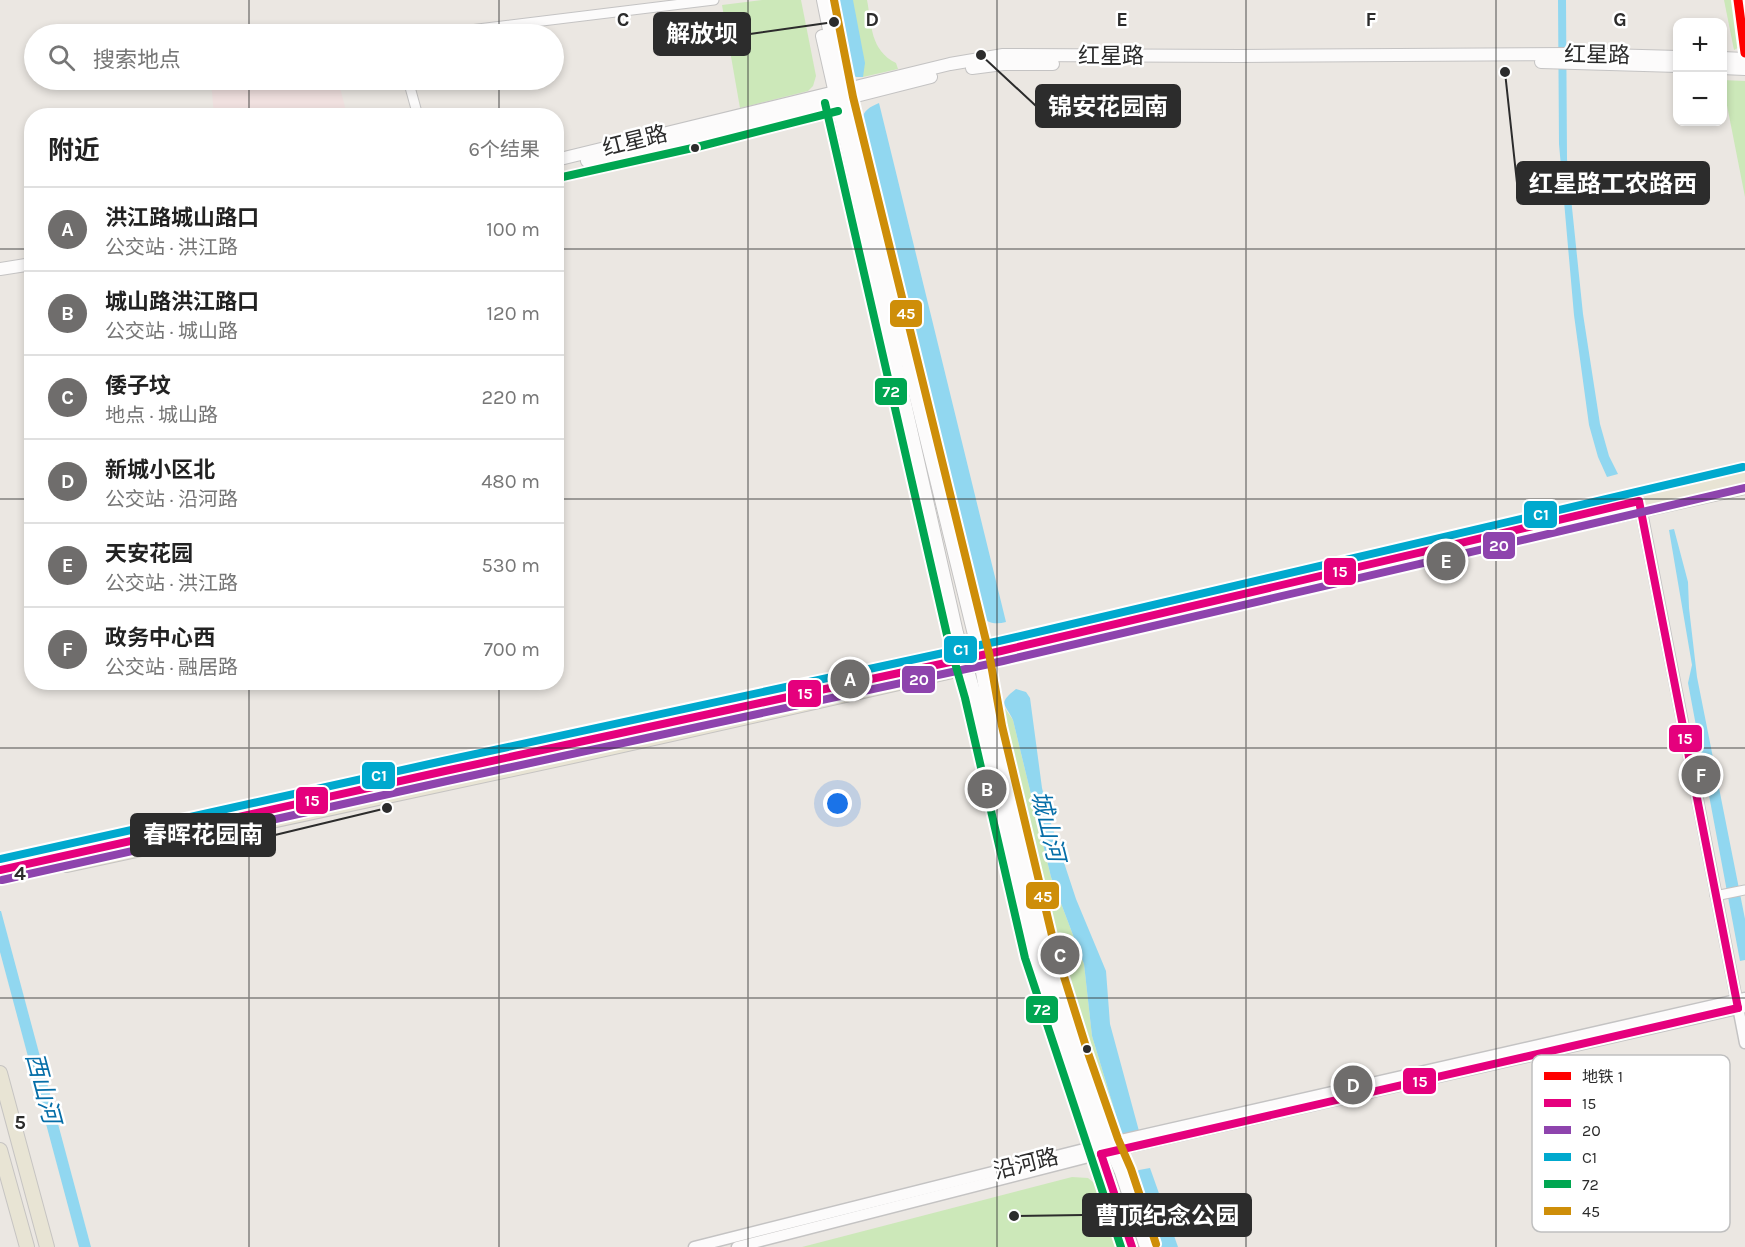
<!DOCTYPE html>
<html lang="zh">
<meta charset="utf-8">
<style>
body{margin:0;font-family:Karla,"Noto Sans SC",sans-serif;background:#f2f2f2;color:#222}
.controls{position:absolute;right:18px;top:18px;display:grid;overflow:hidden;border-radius:12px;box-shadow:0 3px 9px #0003}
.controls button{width:54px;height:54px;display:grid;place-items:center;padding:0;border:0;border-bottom:2px solid #e0e0e0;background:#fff;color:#222;font:30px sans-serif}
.you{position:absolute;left:838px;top:804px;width:21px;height:21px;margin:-15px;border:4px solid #fff;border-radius:50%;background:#1a73e8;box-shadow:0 0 0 9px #1a73e833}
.badge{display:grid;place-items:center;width:39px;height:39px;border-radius:50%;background:#6f6d6c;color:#fff;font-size:20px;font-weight:700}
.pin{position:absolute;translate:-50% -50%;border:3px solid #fff;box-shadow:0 2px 6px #0006}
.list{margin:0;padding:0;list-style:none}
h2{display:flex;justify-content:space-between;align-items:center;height:78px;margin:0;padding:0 24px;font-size:26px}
h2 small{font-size:20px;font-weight:400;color:#767676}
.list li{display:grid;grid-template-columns:39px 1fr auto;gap:18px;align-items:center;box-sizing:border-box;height:84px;padding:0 24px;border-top:2px solid #e0e0e0}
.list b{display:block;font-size:22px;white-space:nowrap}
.list p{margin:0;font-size:20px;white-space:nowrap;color:#767676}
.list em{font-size:20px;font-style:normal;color:#767676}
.icon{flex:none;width:33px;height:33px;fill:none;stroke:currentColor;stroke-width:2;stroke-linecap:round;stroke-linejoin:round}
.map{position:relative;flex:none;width:1745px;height:1247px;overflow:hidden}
.search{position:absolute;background:#fff;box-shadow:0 3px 9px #0003;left:24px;top:24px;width:540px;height:66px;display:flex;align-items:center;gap:15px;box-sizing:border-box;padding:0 21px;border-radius:33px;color:#767676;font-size:22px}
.panel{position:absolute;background:#fff;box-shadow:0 3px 9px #0003;left:24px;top:108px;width:540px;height:582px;border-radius:24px}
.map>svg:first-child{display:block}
.medical{fill:#f0e0df}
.green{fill:#cce8b9}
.water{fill:#91d7f0}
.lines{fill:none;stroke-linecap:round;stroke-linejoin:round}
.minor-casing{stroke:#c4c3c3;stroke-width:11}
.tertiary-casing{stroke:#c4c3c3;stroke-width:13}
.secondary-casing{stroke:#c4c3c3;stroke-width:14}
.primary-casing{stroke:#c6c4c2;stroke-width:16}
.minor{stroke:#fcfbfb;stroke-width:9}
.tertiary{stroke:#fcfbfb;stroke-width:10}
.secondary{stroke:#fcfbfb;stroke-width:12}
.primary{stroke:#e8e4d4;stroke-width:14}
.bus-1-casing{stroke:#fff;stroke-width:12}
.bus-2-casing{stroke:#fff;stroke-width:12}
.bus-3-casing{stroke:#fff;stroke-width:12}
.bus-4-casing{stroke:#fff;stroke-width:12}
.bus-5-casing{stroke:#fff;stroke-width:12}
.bus-1{stroke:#e5007d;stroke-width:8}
.bus-2{stroke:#8e44ad;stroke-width:8}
.bus-3{stroke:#00a9ce;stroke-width:8}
.bus-4{stroke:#00a651;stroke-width:8}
.bus-5{stroke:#ce8e09;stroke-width:8}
.metro-1-casing{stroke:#fff;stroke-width:14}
.metro-1{stroke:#f00;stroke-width:9}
.grid{fill:none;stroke:#2c2c2c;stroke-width:1.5;stroke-opacity:0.55}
.bus-dot{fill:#2c2c2c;stroke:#fff;stroke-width:2}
.labels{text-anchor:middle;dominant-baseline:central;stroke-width:5;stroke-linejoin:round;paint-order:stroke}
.street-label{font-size:22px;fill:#2c2c2c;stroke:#fff}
.water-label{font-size:24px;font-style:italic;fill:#056ea8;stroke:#fff}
.key{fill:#fff;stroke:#c0c0c0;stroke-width:1.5}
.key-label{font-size:16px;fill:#2c2c2c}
.grid-label{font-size:20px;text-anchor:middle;font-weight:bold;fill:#2c2c2c;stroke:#fff;stroke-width:5;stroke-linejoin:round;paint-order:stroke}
.leader{fill:none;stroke:#2c2c2c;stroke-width:2}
.callout-dot{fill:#2c2c2c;stroke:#fff;stroke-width:2}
.callout{fill:#2c2c2c;stroke:#2c2c2c;stroke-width:2}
.callout-label{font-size:24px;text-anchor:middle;font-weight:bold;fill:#fff}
.line-badge{stroke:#fff;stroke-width:2}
.badge-label{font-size:16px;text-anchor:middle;font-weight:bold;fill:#fff}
</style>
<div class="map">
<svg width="1745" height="1247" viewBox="0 0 1745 1247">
<rect width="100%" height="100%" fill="#ebe7e2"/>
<!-- medical -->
<path class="medical" d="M211 80H338L347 115H214Z"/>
<!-- green -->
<g class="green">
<path d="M762 0H801L816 76 813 86 808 91 740 108 722 5Z"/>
<path d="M834 0H867C872 26 870 50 896 63L898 69 863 77H856C840 61 838 22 834 0Z"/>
<path d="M1724 0H1745V44L1734 50Z"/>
<path d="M1722 80 1745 81V197L1723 85Z"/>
<path d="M1004 707 1013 720 1051 877 1084 964 1092 1036 1122 1135 1113 1131 1071 1010 1054 954 1002 713Z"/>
<path d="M1072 1177 1088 1178 1098 1186 1118 1247H802Z"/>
</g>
<!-- water -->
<g class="water">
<path d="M838 0H853L865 63 863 77H856L852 73Z"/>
<path d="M1558 0H1566L1567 159 1583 314 1600 424 1609 456 1618 474 1607 477 1598 457 1589 425 1574 315 1559 144Z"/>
<path d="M879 103 1006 622C995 625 985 623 979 613L862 121C863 110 870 107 879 103Z"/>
<path d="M1674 529 1688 582 1689 608 1697 677 1745 919V960L1740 961 1688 683 1692 665 1669 530Z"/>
<path d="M1016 689 1026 692 1030 698 1042 788 1050 820 1076 899 1106 971 1110 1024 1139 1131 1122 1135 1092 1036 1084 964 1051 877 1013 720C1005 703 997 704 1016 689Z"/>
<path d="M0 911H1L91 1247H79L0 952Z"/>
<path d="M1150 1168 1178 1247H1158L1133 1174 1139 1170Z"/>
</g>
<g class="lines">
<!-- minor casing -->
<g class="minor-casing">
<g id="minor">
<path d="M437 34 714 0"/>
<path d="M408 80 418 116"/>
<path d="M1715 896 1745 890"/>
</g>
</g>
<!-- tertiary casing -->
<g class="tertiary-casing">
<g id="tertiary">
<path d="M1640 504 1745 1043"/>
<path d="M694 1247 1108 1143 1745 998"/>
<path d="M737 1247 1112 1151 1745 1007"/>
</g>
</g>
<!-- secondary casing -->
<g class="secondary-casing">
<g id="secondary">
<path d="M823 0 843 99 979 655 992 728 1045 951 1077 1053 1108 1143 1121 1172 1146 1247"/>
<path d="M822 36 957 633 975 695 1035 955 1132 1247"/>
<path d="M1722 58 1745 59"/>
<path d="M1541 62 1678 66"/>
<path d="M972 68 1003 64H1053"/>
<path d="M1722 68 1745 69"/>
<path d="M556 160 950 64 1003 55 1240 56 1570 54 1678 57"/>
<path d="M587 161 694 137 931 77"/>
<path d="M0 269 32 264"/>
</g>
</g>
<!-- primary casing -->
<g class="primary-casing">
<g id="primary">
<path d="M1580 524 1745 487"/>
<path d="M67 865 610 748 988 663"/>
<path d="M0 870 445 771 1001 651 1745 477"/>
<path d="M0 1073 47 1247"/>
<path d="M0 1150 27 1247"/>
</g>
</g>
<!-- minor -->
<use href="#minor" class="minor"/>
<!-- tertiary -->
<use href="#tertiary" class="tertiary"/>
<!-- secondary -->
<use href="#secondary" class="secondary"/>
<!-- primary -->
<use href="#primary" class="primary"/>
<!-- bus-1 casing -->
<g class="bus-1-casing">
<g id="bus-1">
<path d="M0 870 445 771 1001 651 1639 501 1738 1008"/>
<path d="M1101 1154 1738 1008"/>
<path d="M1101 1154 1132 1247"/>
</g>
</g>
<!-- bus-2 casing -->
<g class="bus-2-casing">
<path id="bus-2" d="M2 880 447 781 1003 661 1745 488"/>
</g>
<!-- bus-3 casing -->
<g class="bus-3-casing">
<path id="bus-3" d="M0 859 443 761 999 641 1743 467"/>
</g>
<!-- bus-4 casing -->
<g class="bus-4-casing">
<g id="bus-4">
<path d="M825 103 947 635 965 698 1025 958 1121 1247"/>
<path d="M558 178 697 147 838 111"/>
</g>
</g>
<!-- bus-5 casing -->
<g class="bus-5-casing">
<path id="bus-5" d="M834 0 853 97 989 653 1002 726 1055 948 1087 1050 1118 1139 1131 1169 1156 1244"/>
</g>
<!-- bus-1 -->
<use href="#bus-1" class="bus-1"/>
<!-- bus-2 -->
<use href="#bus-2" class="bus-2"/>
<!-- bus-3 -->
<use href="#bus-3" class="bus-3"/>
<!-- bus-4 -->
<use href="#bus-4" class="bus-4"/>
<!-- bus-5 -->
<use href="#bus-5" class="bus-5"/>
<!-- metro-1 casing -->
<g class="metro-1-casing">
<path id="metro-1" d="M1738 0 1745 53"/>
</g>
<!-- metro-1 -->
<use href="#metro-1" class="metro-1"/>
</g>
<!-- grid -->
<path class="grid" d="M249 0V34M499 0V34M748 0V1247M997 0V1247M1246 0V1247M1496 0V1247M249 80V116M499 80V116M0 249H32M556 249H1745M0 499H32M556 499H1745M249 682V1247M499 682V1247M0 748H1745M0 998H1745"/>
<!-- markers -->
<g class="bus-dot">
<circle cx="695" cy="148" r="5"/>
<circle cx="1087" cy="1049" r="5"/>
</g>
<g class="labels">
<!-- street labels -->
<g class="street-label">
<text transform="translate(1597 55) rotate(1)">红星路</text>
<text x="1111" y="56">红星路</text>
<text transform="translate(635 141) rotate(-14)">红星路</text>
<text transform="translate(1026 1164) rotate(-14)">沿河路</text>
</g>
<!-- water labels -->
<g class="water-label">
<text transform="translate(1048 826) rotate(76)">城山河</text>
<text transform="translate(43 1088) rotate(75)">西山河</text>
</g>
</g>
<!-- legend -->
<rect x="1532" y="1055" width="198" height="177" rx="9" class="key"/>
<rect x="1544" y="1072" width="27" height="8" fill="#f00"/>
<rect x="1544" y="1099" width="27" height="8" fill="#e5007d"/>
<rect x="1544" y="1126" width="27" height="8" fill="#8e44ad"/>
<rect x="1544" y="1153" width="27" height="8" fill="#00a9ce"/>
<rect x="1544" y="1180" width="27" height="8" fill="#00a651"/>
<rect x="1544" y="1207" width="27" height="8" fill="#ce8e09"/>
<g class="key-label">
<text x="1582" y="1082">地铁 1</text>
<text x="1582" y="1109">15</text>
<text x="1582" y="1136">20</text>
<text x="1582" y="1163">C1</text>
<text x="1582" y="1190">72</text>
<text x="1582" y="1217">45</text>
</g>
<g class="grid-label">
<text x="623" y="26">C</text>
<text x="872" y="26">D</text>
<text x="1122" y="26">E</text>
<text x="1371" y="26">F</text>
<text x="1620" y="26">G</text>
<text x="20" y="880">4</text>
<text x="20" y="1129">5</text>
</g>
<!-- callouts -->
<path class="leader" d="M834 22L750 34M981 55L1036 106M1505 72L1517 183M387 808L275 835M1014 1216L1083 1215"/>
<g class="callout-dot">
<circle cx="834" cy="22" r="6"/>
<circle cx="981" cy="55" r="6"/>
<circle cx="1505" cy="72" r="6"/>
<circle cx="387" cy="808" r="6"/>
<circle cx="1014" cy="1216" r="6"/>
</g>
<g class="callout">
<rect x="654" y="13" width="96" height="42" rx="6"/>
<rect x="1036" y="85" width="144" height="42" rx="6"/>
<rect x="1517" y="162" width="192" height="42" rx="6"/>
<rect x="131" y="814" width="144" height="42" rx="6"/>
<rect x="1083" y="1194" width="168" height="42" rx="6"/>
</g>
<g class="callout-label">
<text x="702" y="42">解放坝</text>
<text x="1108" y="115">锦安花园南</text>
<text x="1613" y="192">红星路工农路西</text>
<text x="203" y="843">春晖花园南</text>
<text x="1167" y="1224">曹顶纪念公园</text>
</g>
<g class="line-badge">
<rect x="889" y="299" width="34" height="29" rx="6" fill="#ce8e09"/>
<rect x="874" y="377" width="34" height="29" rx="6" fill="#00a651"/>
<rect x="1523" y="500" width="35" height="29" rx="6" fill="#00a9ce"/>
<rect x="1482" y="531" width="34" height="29" rx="6" fill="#8e44ad"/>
<rect x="1323" y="557" width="34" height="29" rx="6" fill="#e5007d"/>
<rect x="943" y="635" width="35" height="29" rx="6" fill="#00a9ce"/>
<rect x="901" y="665" width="35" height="29" rx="6" fill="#8e44ad"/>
<rect x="787" y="679" width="35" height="29" rx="6" fill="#e5007d"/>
<rect x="1668" y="724" width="35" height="29" rx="6" fill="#e5007d"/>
<rect x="361" y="761" width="35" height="29" rx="6" fill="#00a9ce"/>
<rect x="295" y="786" width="34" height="29" rx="6" fill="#e5007d"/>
<rect x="1025" y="881" width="35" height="29" rx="6" fill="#ce8e09"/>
<rect x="1025" y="995" width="34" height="29" rx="6" fill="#00a651"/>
<rect x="1402" y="1067" width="35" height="28" rx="6" fill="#e5007d"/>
</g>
<g class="badge-label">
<text x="906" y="319">45</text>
<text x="891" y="397">72</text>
<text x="1541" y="520">C1</text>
<text x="1499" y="551">20</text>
<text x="1340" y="577">15</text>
<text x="961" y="655">C1</text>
<text x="919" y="685">20</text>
<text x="805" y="699">15</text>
<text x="1685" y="744">15</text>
<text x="379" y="781">C1</text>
<text x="312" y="806">15</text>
<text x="1043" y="902">45</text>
<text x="1042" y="1015">72</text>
<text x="1420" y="1087">15</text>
</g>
</svg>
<div class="controls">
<button>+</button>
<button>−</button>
</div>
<div class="you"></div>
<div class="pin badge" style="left:850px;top:679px">A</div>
<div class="pin badge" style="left:987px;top:789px">B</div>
<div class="pin badge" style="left:1060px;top:955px">C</div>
<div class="pin badge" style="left:1353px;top:1085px">D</div>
<div class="pin badge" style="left:1446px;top:561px">E</div>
<div class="pin badge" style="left:1701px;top:775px">F</div>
<div class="search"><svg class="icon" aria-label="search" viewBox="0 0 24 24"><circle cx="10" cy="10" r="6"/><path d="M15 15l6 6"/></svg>搜索地点</div>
<section class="panel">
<h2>附近<small>6个结果</small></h2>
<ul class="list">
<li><span class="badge">A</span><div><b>洪江路城山路口</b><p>公交站 · 洪江路</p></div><em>100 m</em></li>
<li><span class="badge">B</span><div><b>城山路洪江路口</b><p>公交站 · 城山路</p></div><em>120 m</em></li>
<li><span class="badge">C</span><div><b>倭子坟</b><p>地点 · 城山路</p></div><em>220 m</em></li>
<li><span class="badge">D</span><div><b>新城小区北</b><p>公交站 · 沿河路</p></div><em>480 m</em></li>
<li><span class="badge">E</span><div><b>天安花园</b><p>公交站 · 洪江路</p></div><em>530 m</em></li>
<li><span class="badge">F</span><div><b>政务中心西</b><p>公交站 · 融居路</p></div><em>700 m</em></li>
</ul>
</section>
</div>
